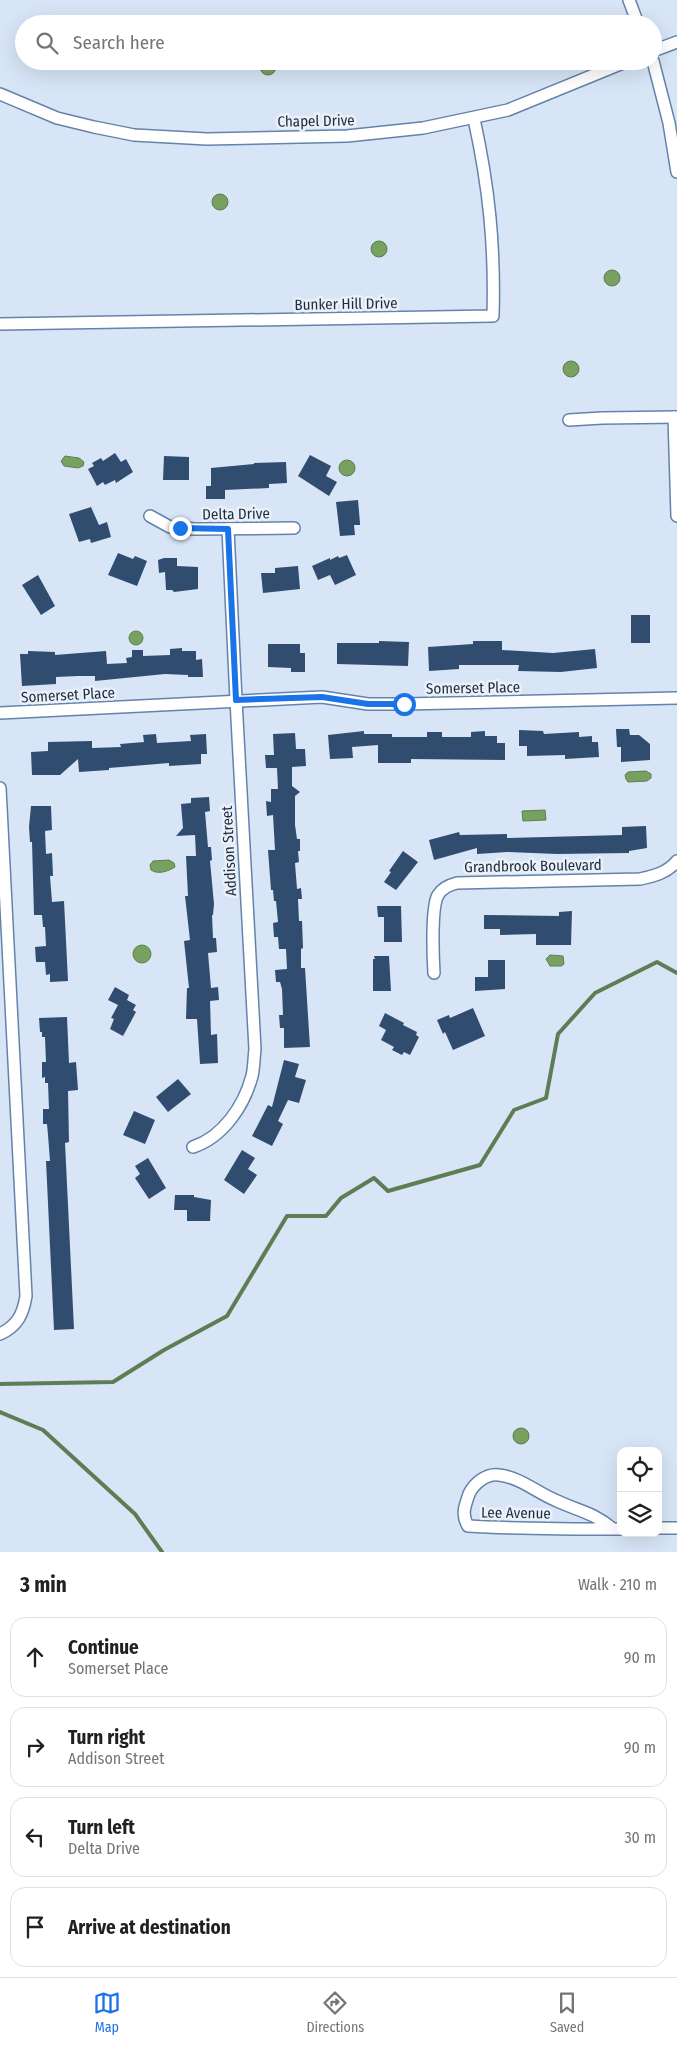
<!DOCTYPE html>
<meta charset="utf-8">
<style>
body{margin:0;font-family:"Fira Sans Condensed",sans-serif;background:#f2f2f2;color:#202124}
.controls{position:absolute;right:15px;bottom:15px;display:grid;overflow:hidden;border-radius:10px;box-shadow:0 5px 20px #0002}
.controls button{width:45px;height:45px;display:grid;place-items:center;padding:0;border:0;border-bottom:1px solid #e0e0e0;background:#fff;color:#202124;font:25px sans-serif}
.stop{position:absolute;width:15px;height:15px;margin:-11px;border:4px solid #1a73e8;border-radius:50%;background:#fff}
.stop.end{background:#1a73e8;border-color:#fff;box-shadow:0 1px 5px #0008}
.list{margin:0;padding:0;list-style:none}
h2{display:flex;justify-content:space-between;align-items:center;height:65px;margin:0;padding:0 20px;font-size:21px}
h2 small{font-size:16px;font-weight:400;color:#757577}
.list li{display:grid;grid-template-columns:32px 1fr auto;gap:15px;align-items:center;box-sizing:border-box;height:80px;margin:0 10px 10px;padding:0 10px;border:1px solid #e0e0e0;border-radius:15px}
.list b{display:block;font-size:19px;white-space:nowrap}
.list p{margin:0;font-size:16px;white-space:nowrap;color:#757577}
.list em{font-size:16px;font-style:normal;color:#757577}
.icon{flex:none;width:28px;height:28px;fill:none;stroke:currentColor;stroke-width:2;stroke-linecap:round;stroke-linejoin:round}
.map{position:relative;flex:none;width:677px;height:1552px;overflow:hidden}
.search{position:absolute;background:#fff;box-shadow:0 5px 20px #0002;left:15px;right:15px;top:15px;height:55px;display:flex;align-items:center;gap:12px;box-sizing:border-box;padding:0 18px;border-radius:28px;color:#757577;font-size:19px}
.sheet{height:425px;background:#fff}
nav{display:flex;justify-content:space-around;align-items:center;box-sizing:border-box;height:70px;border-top:1px solid #e0e0e0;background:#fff;font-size:14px;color:#757577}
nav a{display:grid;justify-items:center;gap:2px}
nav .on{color:#1a73e8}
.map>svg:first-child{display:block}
.water{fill:#77a15e;stroke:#5d7e54}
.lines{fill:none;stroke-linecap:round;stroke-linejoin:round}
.stream{stroke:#5d7e54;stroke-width:4}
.building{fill:#304d70}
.street-casing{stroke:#6483ab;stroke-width:14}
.street{stroke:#fff;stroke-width:11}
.route{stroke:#1a73e8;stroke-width:6}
.labels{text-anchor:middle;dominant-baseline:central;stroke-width:5;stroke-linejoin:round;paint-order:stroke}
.street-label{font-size:15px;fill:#1f2c3c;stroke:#eaf1fa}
</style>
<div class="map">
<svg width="677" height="1552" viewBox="0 0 677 1552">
<rect width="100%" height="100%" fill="#d7e5f6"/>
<!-- water -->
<g class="water">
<circle cx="268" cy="67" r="8"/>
<circle cx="220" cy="202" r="8"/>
<circle cx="379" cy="249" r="8"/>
<circle cx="612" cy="278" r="8"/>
<circle cx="571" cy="369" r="8"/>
<path d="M65 456 79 458 84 462 83 466 78 468 64 466 61 461Z"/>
<circle cx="347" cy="468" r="8"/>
<circle cx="136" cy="638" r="7"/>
<path d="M646 771 651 774V778L647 781 628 782 626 779 625 775 628 772Z"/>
<path d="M545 810 546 820 523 821 522 811Z"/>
<path d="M169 860 174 863 175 867C169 871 158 875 151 870L150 865 153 861Z"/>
<circle cx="142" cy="954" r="9"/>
<path d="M550 955 563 956 564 964 561 966H550L546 959Z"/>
<circle cx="521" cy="1436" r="8"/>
</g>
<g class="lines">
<!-- stream -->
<g class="stream">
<path d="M0 1384 113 1382 164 1350 227 1316 287 1216H326L341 1198 374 1178 388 1191 480 1165 514 1110 546 1098 558 1034 595 993 657 962 677 973"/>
<path d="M0 1412 43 1430 135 1514 162 1552"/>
</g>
</g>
<!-- building -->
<g class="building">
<path d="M115 453 121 462 126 459 133 472 116 483 115 480 105 485 103 482 97 486 88 469 94 466 92 463 101 458 103 461Z"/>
<path d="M310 455 331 466 326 476 337 482 329 496 298 476Z"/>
<path d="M164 456 189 457V480H163Z"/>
<path d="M286 462 287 483 269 484V488L225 490V499H206V486H211V468L254 464V463Z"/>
<path d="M358 500 360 523V525H354L355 535 340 536 336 502Z"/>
<path d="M91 507 99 525 107 522 111 537 91 543 90 539 79 542 69 514Z"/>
<path d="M118 553 133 559 135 556 147 561 137 586 108 575Z"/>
<path d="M347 555 356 575 335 585 330 575 318 580 312 566 330 558V560L338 556 339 558Z"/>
<path d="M164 558H177V566L198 567V589L174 592 172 590H166L165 572 159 573 158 560Z"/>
<path d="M298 566 300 589 263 593 261 573H275V568Z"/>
<path d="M38 575 55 606 41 615 22 585Z"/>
<rect x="631" y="615" width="19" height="28"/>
<path d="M379 641 409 642 408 666 337 664V643H379Z"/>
<path d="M473 641H502V650L553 653 595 649 597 668 561 672 518 671 519 665H459V669L429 671 428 647 473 644Z"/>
<path d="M268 644H300V653H305V672H291V668L268 667Z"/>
<path d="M182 648V651H196V660L202 659 203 677H188V675L165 674 95 681V676H78L56 677V684L22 686 20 654H28V651L55 652V655L106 651 107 664 127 663 126 658 132 657V650H143V656L170 655V649Z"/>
<path d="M616 729H629L630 735H639L650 744V760L621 762V747H617Z"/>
<path d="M519 730 543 731 544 734 579 732V737L592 736V742H598L599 757 565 759V755L527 756V746H519Z"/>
<path d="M364 731V734H392V737H427V732H442V737H471V732L485 731V736H497V743H505V760L411 759V763H378V745L352 747 353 758 330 759 328 735Z"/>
<path d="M295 733 296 749H305L306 766 292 767V786L300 792 295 796V825L297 839H300V851H298L299 862 295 863 297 889 301 888 302 899H298L299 921H302L303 948 301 949V968H305L310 1047 284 1048V1028H280L279 1015H283L282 989 280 982H276L275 970 287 969 286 949H279L278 937H274L273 923 278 922 276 901H274L273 890H271L268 850H275L273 815 267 816 266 801 271 802V789H278L277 768H266L265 755H274L273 734Z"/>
<path d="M156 734 157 743 191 741 190 735 206 734 207 754H201V764L169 766V763L109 768V770L79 772 78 759 60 775H32L31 752 48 751V742L92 741V748L121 747 120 744 144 742 143 735Z"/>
<path d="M209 797 210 811 205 812 208 847H211L212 860 210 861 214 904 213 915H212L213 938H216L217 952 208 953 211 988 218 987 219 1000 210 1001 211 1035 217 1034 218 1063 200 1064 197 1019H186L187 988H189L184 941 190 940 185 896H188L186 856H196L195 835 176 836 183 828 181 804 191 803V798Z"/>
<path d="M31 806H51L52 830 45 831 46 854 52 853 53 876H50L52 902 64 901 68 981 50 982V974L46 975 45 962H36L35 947 46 946 45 927H43L42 915H34L32 842H30L29 827Z"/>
<path d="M646 826 647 848 629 851V853L557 854 507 852 477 854V848L434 860 429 840 459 832 460 835 507 834V838L622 835V827Z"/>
<path d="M403 851 418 862 396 890 384 882 391 872 389 871Z"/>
<path d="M377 906H401L402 942H384V917H378Z"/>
<path d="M572 911 571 945H536V934L500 935V929H484V915L559 916V912Z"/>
<path d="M374 956H389L391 991H373V959H375Z"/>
<path d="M488 960H505V989L475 991V977H488Z"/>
<path d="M115 987 129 995 127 1000 136 1005 133 1010 136 1012 123 1036 110 1029 114 1019 111 1018 118 1005 108 1000Z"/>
<path d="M473 1008 485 1036 453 1050 445 1032 443 1034 437 1020 449 1015 450 1018Z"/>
<path d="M385 1013 404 1023 403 1025 417 1032 416 1035 419 1037 410 1055 404 1052 402 1055 392 1050 394 1047 381 1040 386 1030 379 1026Z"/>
<path d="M67 1017 69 1063 76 1062 78 1090 68 1091 69 1142 65 1143 74 1329 54 1330 46 1161H50L48 1135 47 1124H43V1109H49L48 1083H45V1077L42 1078V1062H46L45 1037H42V1032H40L39 1018Z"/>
<path d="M284 1060 299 1064 295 1077 306 1080 299 1103 288 1100 278 1121 283 1124 272 1146 252 1136 268 1105 272 1107Z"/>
<path d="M178 1079 191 1094 168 1112 156 1097Z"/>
<path d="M134 1111 155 1120 145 1144 123 1135Z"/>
<path d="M242 1150 255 1158 248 1169 257 1175 244 1194 224 1180Z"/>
<path d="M148 1158 166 1188 149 1199 135 1178 140 1174 135 1166Z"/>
<path d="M175 1195H194V1197L211 1200 210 1221H187V1210H174Z"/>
</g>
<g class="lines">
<!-- street casing -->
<g class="street-casing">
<g id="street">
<path d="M629 0 638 24"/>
<path d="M653 51 677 42"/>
<path d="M653 61 669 123 677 172"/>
<path d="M0 94 57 118 94 127 134 135 207 139 347 136 423 128 508 110 628 61"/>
<path d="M0 324 493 316C495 246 489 187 474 119"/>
<path d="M674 417 677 516"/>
<path d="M569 420 602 418 677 417"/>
<path d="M150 516 170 527 195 529 294 528"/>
<path d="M0 713 322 697 368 704H404L677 698"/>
<path d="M0 788 26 1296C23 1315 17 1326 0 1334"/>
<path d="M434 973C433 957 431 907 438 895 442 888 449 885 457 883L640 879C654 876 667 873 677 861"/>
<path d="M193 1147C223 1137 244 1106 252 1076 254 1068 254 1057 255 1049L236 700 228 529"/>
<path d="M658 1528H677"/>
<path d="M613 1529C593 1512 578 1511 555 1500 538 1493 519 1477 499 1475 487 1473 474 1483 469 1494 465 1506 461 1514 468 1526 519 1529 570 1529 621 1529"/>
</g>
</g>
<!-- street -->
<use href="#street" class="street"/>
</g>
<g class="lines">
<!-- route -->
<path class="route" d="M180 528 228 529 236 700 322 697 368 704H404"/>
</g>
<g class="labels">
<!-- street labels -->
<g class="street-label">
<text transform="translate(316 121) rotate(-1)">Chapel Drive</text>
<text transform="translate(346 304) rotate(-1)">Bunker Hill Drive</text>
<text transform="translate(236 514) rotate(-1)">Delta Drive</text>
<text transform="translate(473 688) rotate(-1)">Somerset Place</text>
<text transform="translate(68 695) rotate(-3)">Somerset Place</text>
<text transform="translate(229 851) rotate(-93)">Addison Street</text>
<text transform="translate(533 866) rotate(-1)">Grandbrook Boulevard</text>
<text transform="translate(516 1513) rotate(1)">Lee Avenue</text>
</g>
</g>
</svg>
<div class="controls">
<button><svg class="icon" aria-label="locate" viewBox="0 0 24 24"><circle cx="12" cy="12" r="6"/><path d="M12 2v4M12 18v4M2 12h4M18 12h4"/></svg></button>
<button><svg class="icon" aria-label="layers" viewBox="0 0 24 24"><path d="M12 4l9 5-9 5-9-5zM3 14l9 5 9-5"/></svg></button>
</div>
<div class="stop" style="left:404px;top:704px"></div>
<div class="stop end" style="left:180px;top:528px"></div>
<div class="search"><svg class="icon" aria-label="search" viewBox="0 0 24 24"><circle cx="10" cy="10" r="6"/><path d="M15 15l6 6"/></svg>Search here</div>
</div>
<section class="sheet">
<h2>3 min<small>Walk · 210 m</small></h2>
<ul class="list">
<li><svg class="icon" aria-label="ahead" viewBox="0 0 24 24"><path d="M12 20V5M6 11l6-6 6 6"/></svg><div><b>Continue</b><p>Somerset Place</p></div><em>90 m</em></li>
<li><svg class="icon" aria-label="right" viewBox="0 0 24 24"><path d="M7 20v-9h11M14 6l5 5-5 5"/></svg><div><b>Turn right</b><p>Addison Street</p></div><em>90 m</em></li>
<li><svg class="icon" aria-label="left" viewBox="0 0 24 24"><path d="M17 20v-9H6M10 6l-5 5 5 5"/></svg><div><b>Turn left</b><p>Delta Drive</p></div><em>30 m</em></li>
<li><svg class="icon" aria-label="arrive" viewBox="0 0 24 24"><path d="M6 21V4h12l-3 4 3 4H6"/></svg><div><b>Arrive at destination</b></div></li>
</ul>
</section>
<nav>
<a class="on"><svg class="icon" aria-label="map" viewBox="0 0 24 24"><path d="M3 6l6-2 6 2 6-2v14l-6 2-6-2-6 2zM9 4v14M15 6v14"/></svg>Map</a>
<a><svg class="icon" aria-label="directions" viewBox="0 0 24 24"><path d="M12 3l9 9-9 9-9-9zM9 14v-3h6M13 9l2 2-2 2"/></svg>Directions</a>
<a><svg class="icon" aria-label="saved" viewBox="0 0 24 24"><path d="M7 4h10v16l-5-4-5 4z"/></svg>Saved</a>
</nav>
